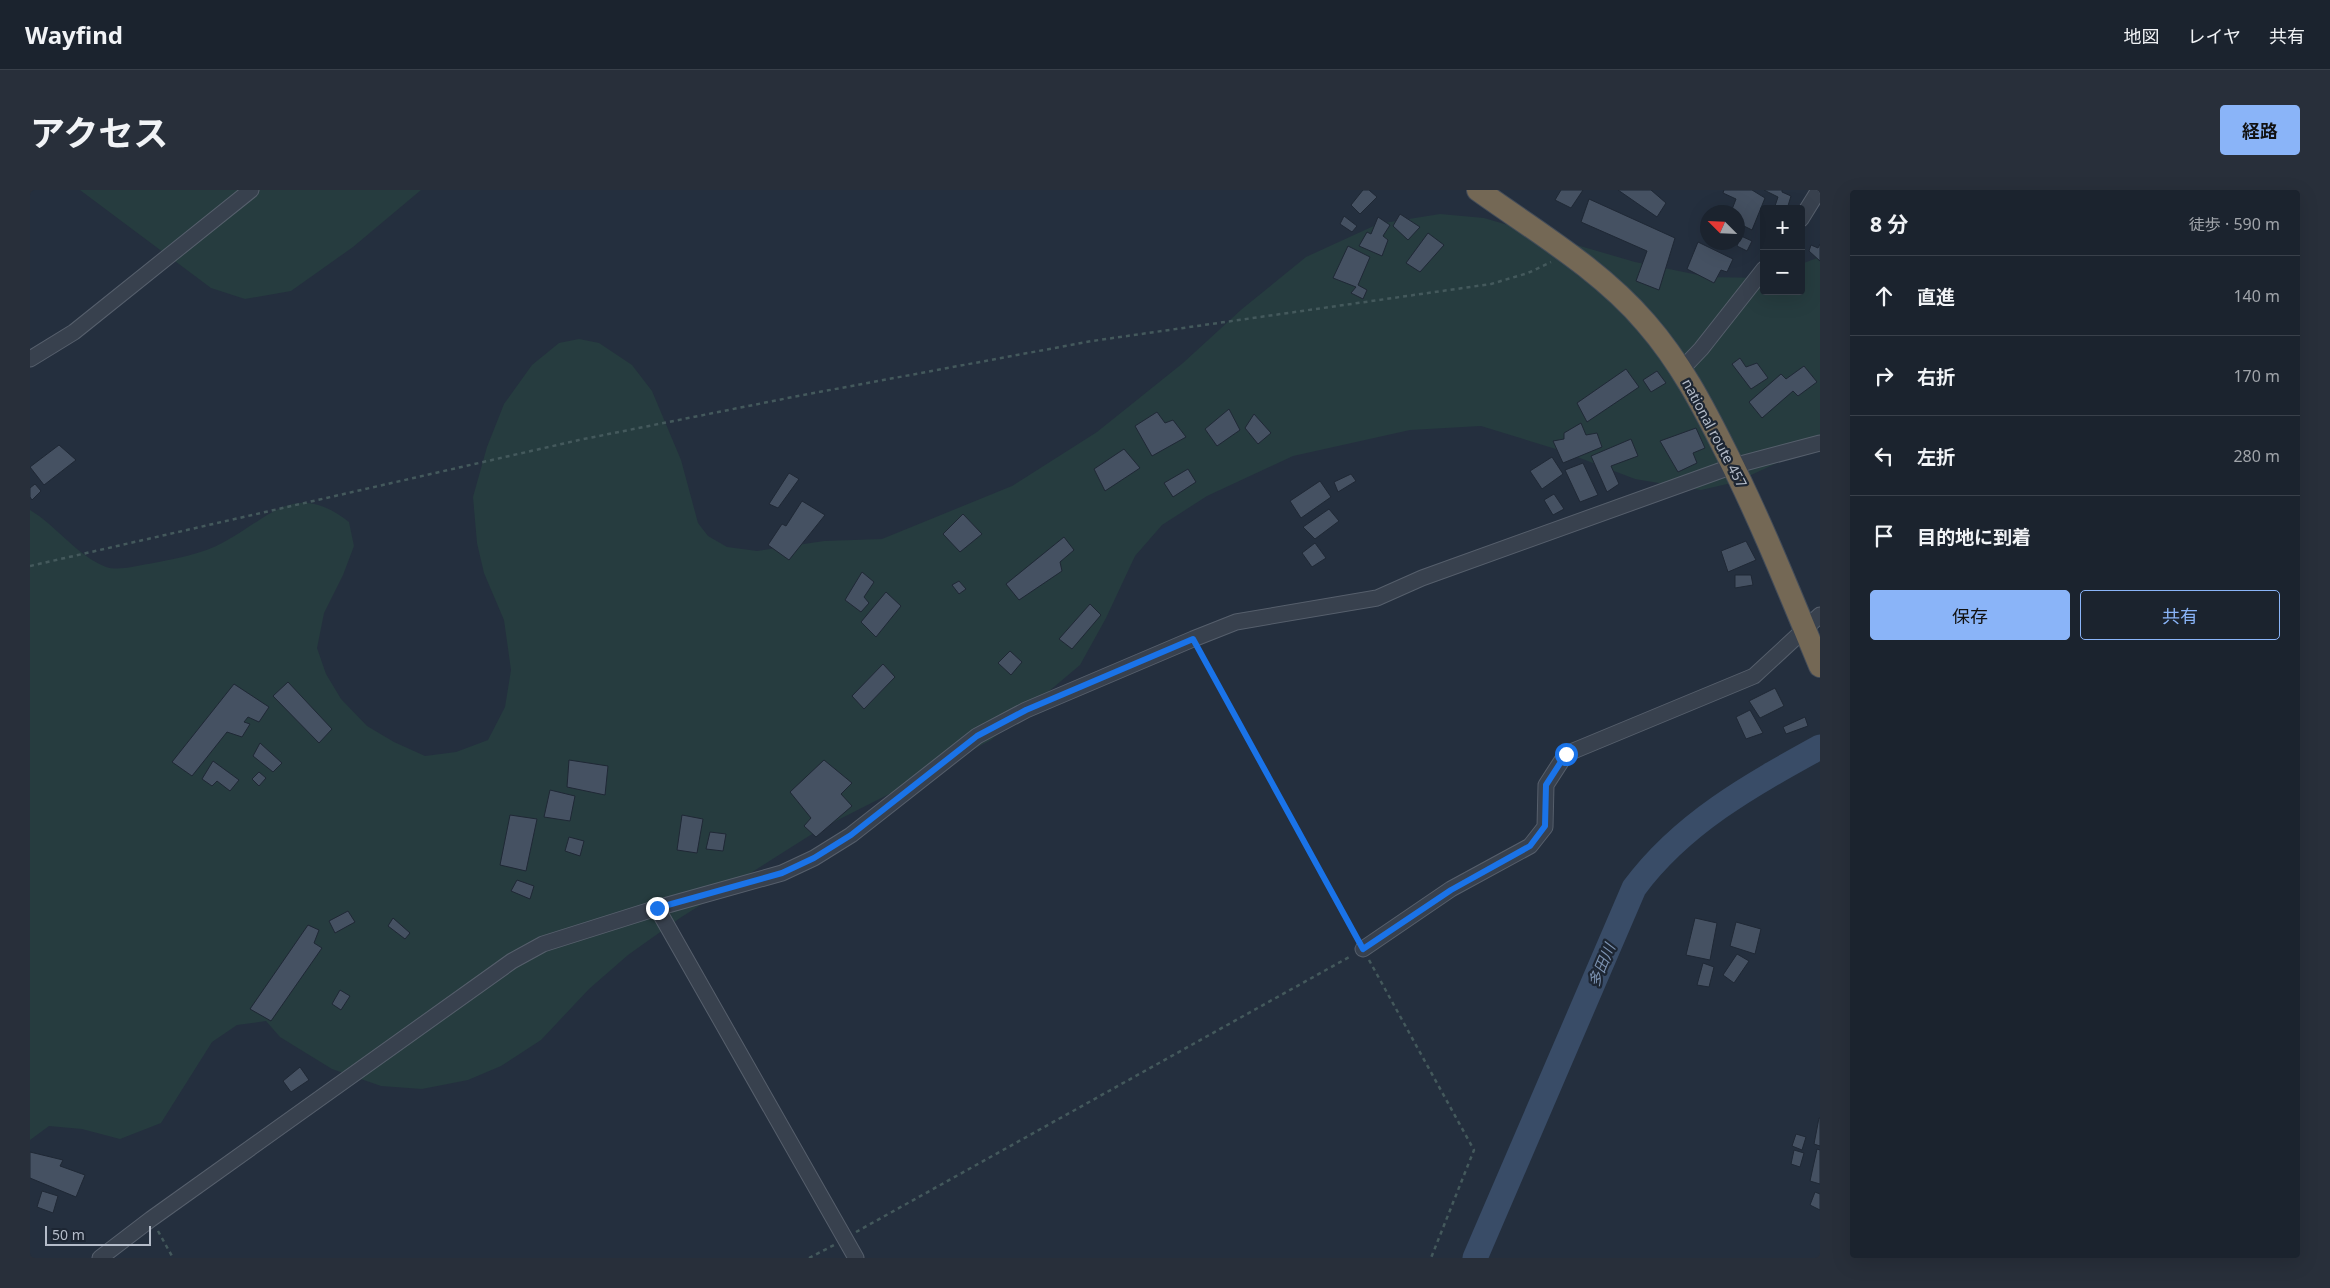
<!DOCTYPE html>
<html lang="ja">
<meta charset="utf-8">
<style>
body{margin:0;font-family:"Noto Sans","Noto Sans JP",sans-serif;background:#282f3a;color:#f1f3f6}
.controls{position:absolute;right:15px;top:15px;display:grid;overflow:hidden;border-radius:5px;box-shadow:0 5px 20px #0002}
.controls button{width:45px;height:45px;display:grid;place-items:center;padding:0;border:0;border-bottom:1px solid #39404a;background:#1b232e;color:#f1f3f6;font:25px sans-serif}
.compass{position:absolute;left:1670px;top:15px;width:45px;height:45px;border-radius:50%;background:#1b232e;box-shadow:0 5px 20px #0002;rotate:294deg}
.scale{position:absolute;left:15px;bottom:12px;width:106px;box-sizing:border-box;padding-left:5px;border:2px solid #b4bcc9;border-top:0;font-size:14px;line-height:18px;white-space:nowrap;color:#b4bcc9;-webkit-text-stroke:4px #1d2633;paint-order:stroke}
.stop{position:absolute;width:15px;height:15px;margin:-11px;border:4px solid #1a73e8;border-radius:50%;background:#fff}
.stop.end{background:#1a73e8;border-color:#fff;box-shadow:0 1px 5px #0008}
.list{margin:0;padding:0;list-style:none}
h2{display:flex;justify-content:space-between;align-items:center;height:65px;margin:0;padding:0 20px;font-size:21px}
h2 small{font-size:16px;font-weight:400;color:#a0a4aa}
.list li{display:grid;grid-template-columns:32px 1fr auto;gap:15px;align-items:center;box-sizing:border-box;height:80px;padding:0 20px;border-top:1px solid #39404a}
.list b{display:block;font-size:19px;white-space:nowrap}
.list em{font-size:16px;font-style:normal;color:#a0a4aa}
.actions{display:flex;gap:10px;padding:15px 20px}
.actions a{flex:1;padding:11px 0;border:1px solid #8ab4f8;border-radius:5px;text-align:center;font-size:18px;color:#8ab4f8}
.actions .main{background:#8ab4f8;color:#111}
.icon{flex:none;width:28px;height:28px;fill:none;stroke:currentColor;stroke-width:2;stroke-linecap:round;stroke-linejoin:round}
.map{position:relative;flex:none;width:1790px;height:1068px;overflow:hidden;border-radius:5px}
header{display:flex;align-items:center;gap:30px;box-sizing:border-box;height:70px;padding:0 25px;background:#1b232e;border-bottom:1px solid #39404a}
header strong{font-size:24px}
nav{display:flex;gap:28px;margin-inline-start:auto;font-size:18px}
.intro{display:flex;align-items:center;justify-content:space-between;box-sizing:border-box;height:120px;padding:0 30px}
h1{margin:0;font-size:35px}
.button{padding:12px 22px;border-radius:5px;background:#8ab4f8;color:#111;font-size:18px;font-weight:700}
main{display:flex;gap:30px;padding:0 30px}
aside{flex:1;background:#1b232e;border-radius:5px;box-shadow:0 5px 20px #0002}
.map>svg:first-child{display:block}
.green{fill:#263c3f}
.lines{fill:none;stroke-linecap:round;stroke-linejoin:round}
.river{stroke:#394c67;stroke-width:25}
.building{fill:#455162;stroke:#1f2835}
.minor-casing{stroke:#565f6c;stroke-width:17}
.highway-casing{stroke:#434c59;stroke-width:24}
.path{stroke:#44595c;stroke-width:2.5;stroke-dasharray:4 4;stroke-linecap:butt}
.minor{stroke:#38414e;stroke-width:15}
.highway{stroke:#746855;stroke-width:22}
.route{stroke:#1a73e8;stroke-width:6}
.labels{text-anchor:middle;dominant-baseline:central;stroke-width:4.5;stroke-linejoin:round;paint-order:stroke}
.street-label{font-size:14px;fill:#b4bcc9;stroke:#1d2633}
.water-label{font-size:15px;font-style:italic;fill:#7c92b1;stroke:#1d2633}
</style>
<header>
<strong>Wayfind</strong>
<nav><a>地図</a><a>レイヤ</a><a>共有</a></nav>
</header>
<div class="intro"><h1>アクセス</h1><a class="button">経路</a></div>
<main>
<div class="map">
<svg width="1790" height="1068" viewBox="0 0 1790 1068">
<rect width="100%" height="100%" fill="#242f3e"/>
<!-- green -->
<g class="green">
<path d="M50 0H391L323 57 261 101 215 109 181 98Z"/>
<path d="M1410 24 1454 28 1605 72 1678 87 1734 88V101H1771V74L1790 67V253L1706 292 1671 300 1605 289 1529 260 1451 236 1380 240 1263 266 1177 306 1132 335 1105 366 1076 428 1050 475 961 550 875 596 790 639 650 728 598 765 559 799 511 850 471 876 438 890 392 899 351 896 302 879 250 847 236 831 207 835 182 852 131 933 90 949 52 939 19 936 0 950V320C27 336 46 365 76 377 88 381 106 376 118 374 143 369 171 365 194 352 242 326 265 290 319 332L324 356 313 385 294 423 287 458 296 484 311 509 337 536 364 552 395 566 426 562 458 550 475 517 481 480 474 430 454 383 447 353 443 307 457 257 474 214 502 175 529 153 549 149 569 153 602 175 622 201 651 270 668 333 678 346 697 357 727 361 794 351 852 349 982 296 1067 242 1153 173 1212 119 1276 67 1348 34Z"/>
</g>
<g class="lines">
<!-- river -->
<path class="river" d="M1445 1068 1604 698C1652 633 1721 595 1790 557"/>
</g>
<!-- building -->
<g class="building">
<path d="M1333 0H1339L1347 7 1330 24 1321 15Z"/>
<path d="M1531 0H1553L1541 18 1525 10Z"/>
<path d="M1588 0H1621L1636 13 1627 27Z"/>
<path d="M1694 0H1722L1735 8 1722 40 1708 33V22H1701L1706 9 1693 3Z"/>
<path d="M1734 0H1752V2L1761 6 1757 19 1745 16 1748 7Z"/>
<path d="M1559 9 1645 48 1629 100 1606 91 1617 61 1551 32Z"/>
<path d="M1370 24 1390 37 1378 50 1363 36Z"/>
<path d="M1314 26 1327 36 1322 42 1310 34Z"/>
<path d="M1348 27 1360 35 1353 46 1358 50 1352 66 1329 56 1337 42 1341 44Z"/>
<path d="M1398 43 1414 55 1390 82 1376 73Z"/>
<path d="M1711 46 1722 51 1717 61 1707 56Z"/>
<path d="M1668 52 1703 69 1697 82 1691 80 1684 93 1657 79Z"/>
<path d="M1790 54V71L1779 61 1781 55 1788 58Z"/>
<path d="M1318 56 1340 67 1328 95 1337 100 1333 109 1321 103 1326 97 1303 88Z"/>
<path d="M1710 168 1716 177 1727 173 1738 188 1721 199 1702 174Z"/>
<path d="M1774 176 1787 192 1768 206 1763 201 1732 228 1719 212 1751 184 1756 189Z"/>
<path d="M1596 179 1609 197 1557 232 1547 213Z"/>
<path d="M1627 181 1636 193 1621 202 1613 190Z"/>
<path d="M1199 219 1210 240 1187 256 1175 239Z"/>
<path d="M1127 222 1135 233 1143 230 1156 247 1122 266 1105 236Z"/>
<path d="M1224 224 1241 243 1228 254 1215 238Z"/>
<path d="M1551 233 1556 245 1567 243 1572 257 1533 273 1523 251 1534 249V243Z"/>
<path d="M1666 238 1675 258 1663 263 1667 273 1648 282 1630 251Z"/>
<path d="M1601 249 1608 266 1581 276 1589 294 1577 302 1561 266Z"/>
<path d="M29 255 46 270 14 295 0 277Z"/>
<path d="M1094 259 1110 278 1075 301 1064 279Z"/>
<path d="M1522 267 1533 284 1512 299 1500 281Z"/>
<path d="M1553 273 1568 305 1550 312 1535 280Z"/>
<path d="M1158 279 1166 292 1143 307 1134 293Z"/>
<path d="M759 283 769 289 748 318 739 314Z"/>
<path d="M1321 284 1326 291 1308 302 1304 292Z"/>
<path d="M1290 291 1301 307 1271 328 1260 311Z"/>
<path d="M5 294 11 301 2 310 0 307V298Z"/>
<path d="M1524 304 1534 319 1523 325 1514 310Z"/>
<path d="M772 311 795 325 759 370 738 355 752 334 756 336Z"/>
<path d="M1299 319 1309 331 1285 349 1273 337Z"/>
<path d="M933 324 952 344 930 362 913 344Z"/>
<path d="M1034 347 1044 360 1030 372 1032 381 989 410 976 394Z"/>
<path d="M1716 351 1726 370 1698 382 1691 361Z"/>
<path d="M1285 353 1296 368 1282 377 1272 363Z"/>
<path d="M832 382 844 392 834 407 839 413 831 422 815 410Z"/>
<path d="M1705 385H1721L1723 395 1705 398Z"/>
<path d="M929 391 936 399 929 404 922 395Z"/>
<path d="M856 402 871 416 846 447 831 432Z"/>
<path d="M1060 414 1071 425 1042 459 1029 449Z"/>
<path d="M980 461 992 472 981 485 968 473Z"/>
<path d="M853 474 865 487 834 519 822 506Z"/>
<path d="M258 492 302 539 289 553 243 506Z"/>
<path d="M204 494 239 517 229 532 218 527 214 532 220 534 212 547 197 542 162 586 142 572Z"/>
<path d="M1745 498 1754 516 1730 528 1719 511Z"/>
<path d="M1720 520 1733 543 1716 549 1706 527Z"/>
<path d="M1775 527 1778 536 1756 544 1753 537Z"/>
<path d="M230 553 252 573 243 582 223 566Z"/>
<path d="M539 570 578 576 575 605 537 597Z"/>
<path d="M794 570 822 593 811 604 822 616 786 647 774 636 781 628 760 602Z"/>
<path d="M183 571 209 590 200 601 187 591 182 596 172 589Z"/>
<path d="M229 582 236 588 229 596 222 589Z"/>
<path d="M520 600 545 606 540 631 514 627Z"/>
<path d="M480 625 507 629 496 681 470 675Z"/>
<path d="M652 625 673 629 667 663 647 660Z"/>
<path d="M680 642 696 644 693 661 676 659Z"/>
<path d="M539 647 554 651 550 666 535 661Z"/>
<path d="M487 690 504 696 500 709 481 701Z"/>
<path d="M318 721 325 732 305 743 299 731Z"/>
<path d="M363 728 380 743 375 749 358 736Z"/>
<path d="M1665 728 1687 733 1680 770 1656 765Z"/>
<path d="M1706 732 1731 739 1725 764 1700 756Z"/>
<path d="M278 735 289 740 284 753 292 758 241 831 220 819Z"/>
<path d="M1707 764 1719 771 1704 793 1693 785Z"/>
<path d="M1673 773 1684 777 1679 797 1667 795Z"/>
<path d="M310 800 320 806 311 820 302 814Z"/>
<path d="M270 877 279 890 261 902 253 891Z"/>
<path d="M1789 928H1790V956L1784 954Z"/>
<path d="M1766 944 1776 947 1772 960 1762 956Z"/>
<path d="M1787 959 1790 960V994L1780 991Z"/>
<path d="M1764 960 1774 963 1770 977 1761 974Z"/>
<path d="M0 962 33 970 30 976 55 985 46 1007 0 988Z"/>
<path d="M12 1001 28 1006 23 1023 7 1017Z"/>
<path d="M1785 1002 1790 1004V1020L1780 1015Z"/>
</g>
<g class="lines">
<!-- minor casing -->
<g class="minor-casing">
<g id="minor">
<path d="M1771 29 1789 0"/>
<path d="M0 169 44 142 221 0"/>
<path d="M1651 180 1671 159 1734 79"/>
<path d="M627 718 826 1068"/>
<path d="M1333 759 1421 699 1500 656 1515 637 1516 595 1536 564 1724 486 1790 425"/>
<path d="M70 1068 121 1029 482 771 513 754 627 718 752 683 784 668 821 645 947 546 996 520 1163 449 1206 432 1347 408 1392 388 1703 276 1790 253"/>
</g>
</g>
<!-- highway casing -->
<g class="highway-casing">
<path id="highway" d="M1448 0C1505 41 1570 79 1616 133 1650 172 1673 216 1696 262 1731 331 1760 404 1790 476"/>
</g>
<!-- path -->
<g class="path">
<path d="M0 376 549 250 768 206 1062 151 1461 94 1498 83 1521 72"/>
<path d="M1169 461 1327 747"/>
<path d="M1339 770 1444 960 1401 1068"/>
<path d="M128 1041 143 1068"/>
<path d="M826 1042 1321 766"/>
<path d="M779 1068 804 1055"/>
</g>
<!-- minor -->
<use href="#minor" class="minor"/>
<!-- highway -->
<use href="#highway" class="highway"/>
</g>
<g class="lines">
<!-- route -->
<path class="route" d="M627 718 752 683 784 668 821 645 947 546 996 520 1163 449 1333 759 1421 700 1500 656 1515 636 1516 595 1536 564"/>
</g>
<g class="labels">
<!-- street labels -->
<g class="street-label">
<text transform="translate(1685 243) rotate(62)">national route 457</text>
</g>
<!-- water labels -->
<g class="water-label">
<text transform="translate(1571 775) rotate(-67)">多田川</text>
</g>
</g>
</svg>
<div class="controls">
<button>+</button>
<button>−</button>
</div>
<svg class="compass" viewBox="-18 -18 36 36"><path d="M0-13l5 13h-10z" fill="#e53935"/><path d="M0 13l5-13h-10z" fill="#a0a4aa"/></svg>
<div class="scale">50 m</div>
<div class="stop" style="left:1536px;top:564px"></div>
<div class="stop end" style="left:627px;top:718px"></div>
</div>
<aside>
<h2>8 分<small>徒歩 · 590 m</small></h2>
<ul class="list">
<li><svg class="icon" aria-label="ahead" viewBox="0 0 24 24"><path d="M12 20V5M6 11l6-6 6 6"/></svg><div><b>直進</b></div><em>140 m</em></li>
<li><svg class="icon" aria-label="right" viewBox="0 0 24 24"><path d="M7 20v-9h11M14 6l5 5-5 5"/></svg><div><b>右折</b></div><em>170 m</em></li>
<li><svg class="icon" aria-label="left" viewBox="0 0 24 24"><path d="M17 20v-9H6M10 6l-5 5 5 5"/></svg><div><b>左折</b></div><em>280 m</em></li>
<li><svg class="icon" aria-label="arrive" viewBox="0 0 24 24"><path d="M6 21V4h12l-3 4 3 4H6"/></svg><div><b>目的地に到着</b></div></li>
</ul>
<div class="actions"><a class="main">保存</a><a>共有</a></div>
</aside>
</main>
